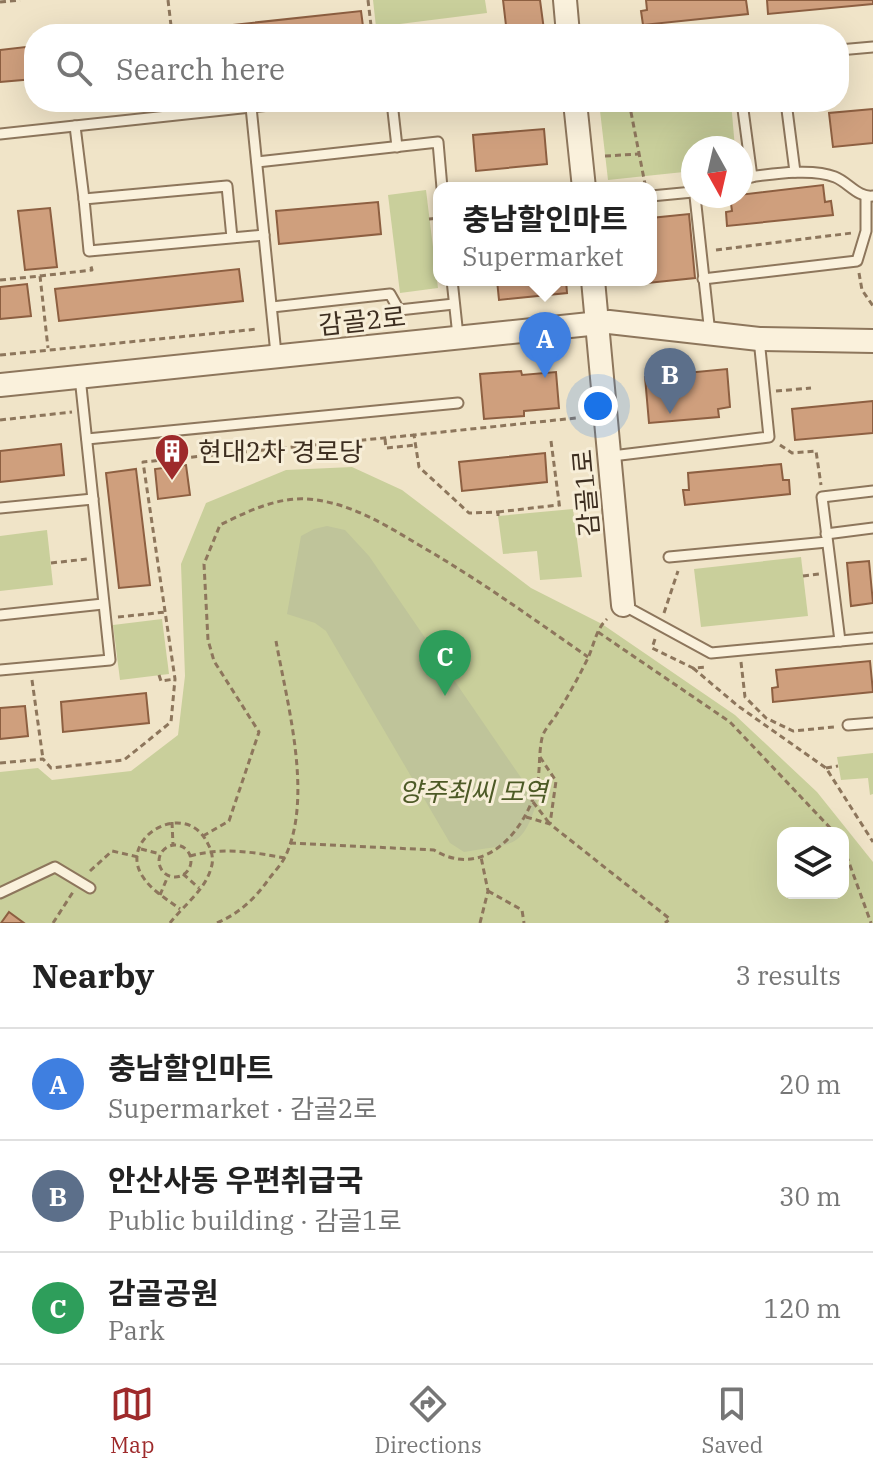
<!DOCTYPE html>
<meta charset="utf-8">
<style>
body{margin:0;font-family:"IBM Plex Serif","Noto Sans KR",serif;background:#f6f6f6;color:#222}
.controls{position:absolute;right:24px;bottom:24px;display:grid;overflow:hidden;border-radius:16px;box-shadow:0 8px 32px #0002}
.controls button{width:72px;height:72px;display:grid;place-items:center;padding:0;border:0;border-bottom:2px solid #e0e0e0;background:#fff;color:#222;font:40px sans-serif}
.compass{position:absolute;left:681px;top:136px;width:72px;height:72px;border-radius:50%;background:#fff;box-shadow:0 8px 32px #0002;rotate:172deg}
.you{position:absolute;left:598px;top:406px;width:28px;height:28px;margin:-20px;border:6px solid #fff;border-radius:50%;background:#1a73e8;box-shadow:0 0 0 12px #1a73e833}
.badge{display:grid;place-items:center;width:52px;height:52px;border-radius:50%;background:#9e2a2b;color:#fff;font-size:26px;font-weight:700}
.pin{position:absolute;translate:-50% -66px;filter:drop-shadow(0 2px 4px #0008)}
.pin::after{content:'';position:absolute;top:42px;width:28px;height:24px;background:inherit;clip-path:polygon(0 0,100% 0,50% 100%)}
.popup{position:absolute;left:433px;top:182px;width:224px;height:104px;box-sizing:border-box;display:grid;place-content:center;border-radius:16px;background:#fff;filter:drop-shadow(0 2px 6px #0005);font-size:26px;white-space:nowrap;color:#767676}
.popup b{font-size:30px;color:#222}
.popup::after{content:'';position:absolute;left:50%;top:100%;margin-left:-16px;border:16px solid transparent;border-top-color:#fff}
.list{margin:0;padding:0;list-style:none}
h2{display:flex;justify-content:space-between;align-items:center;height:104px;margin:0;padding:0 32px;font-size:34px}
h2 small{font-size:26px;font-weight:400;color:#767676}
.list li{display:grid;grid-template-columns:52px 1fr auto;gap:24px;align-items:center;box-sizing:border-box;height:112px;padding:0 32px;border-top:2px solid #e0e0e0}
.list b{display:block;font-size:30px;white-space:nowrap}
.list p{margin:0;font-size:26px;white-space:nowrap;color:#767676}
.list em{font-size:26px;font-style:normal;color:#767676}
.icon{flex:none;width:44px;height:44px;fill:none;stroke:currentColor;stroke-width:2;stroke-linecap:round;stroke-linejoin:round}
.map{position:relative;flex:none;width:873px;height:923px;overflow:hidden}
.search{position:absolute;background:#fff;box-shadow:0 8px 32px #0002;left:24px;right:24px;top:24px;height:88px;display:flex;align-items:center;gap:20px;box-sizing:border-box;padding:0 28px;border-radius:32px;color:#767676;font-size:30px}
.sheet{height:440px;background:#fff}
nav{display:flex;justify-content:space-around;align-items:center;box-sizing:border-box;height:112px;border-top:2px solid #e0e0e0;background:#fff;font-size:22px;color:#767676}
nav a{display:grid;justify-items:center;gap:4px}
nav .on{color:#9e2a2b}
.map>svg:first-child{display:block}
.green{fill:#c9cf9b;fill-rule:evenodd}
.cemetery{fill:#bfc49a}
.building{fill:#cf9f7d;stroke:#8d5f41;stroke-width:2}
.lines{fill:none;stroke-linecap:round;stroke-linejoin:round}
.service-casing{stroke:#8d765c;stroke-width:13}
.tertiary-casing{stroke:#8d765c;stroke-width:26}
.path{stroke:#8d765c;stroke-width:3;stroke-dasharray:6 4;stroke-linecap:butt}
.service{stroke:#faf1dc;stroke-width:9}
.tertiary{stroke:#faf1dc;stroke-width:22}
.labels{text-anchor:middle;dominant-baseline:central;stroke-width:6;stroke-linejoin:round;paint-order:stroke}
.street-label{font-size:26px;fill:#3d2e20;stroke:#f7eed8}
.poi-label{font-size:26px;fill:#3d2e20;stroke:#f7eed8;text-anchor:start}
.park-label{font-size:26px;font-style:italic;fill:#4d5a26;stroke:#f7eed8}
</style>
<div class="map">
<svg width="873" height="923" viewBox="0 0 873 923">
<rect width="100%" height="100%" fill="#f0e4c8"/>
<!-- green -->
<g class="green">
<path d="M373 0H485L487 13 376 27Z"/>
<path d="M599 102H731L735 148H693V171L608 180Z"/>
<path d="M426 190 438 288 400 293 388 195Z"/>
<path d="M352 467 402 490 531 588 602 624 735 715 817 792 873 862V923H0V772L38 768 52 780 131 771 178 735 185 676 181 564 206 503 286 470ZM783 833H843V893H783Z"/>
<path d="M573 509 582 577 540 580 537 551 503 554 498 516Z"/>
<path d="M47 530 53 585 0 591V536Z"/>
<path d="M801 557 808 616 701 627 694 569Z"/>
<path d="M162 619 169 674 120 680 113 625Z"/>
<path d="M873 753V794L870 795 868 778 841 780 837 757Z"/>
</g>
<!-- cemetery -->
<path class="cemetery" d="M327 526 345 530 369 556 537 801C522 851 512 843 464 852L450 843 326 631 315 623 287 614 301 536 314 529Z"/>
<!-- building -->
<g class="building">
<path d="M503 0H540L544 30 507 34Z"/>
<path d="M646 0H746L748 14 643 25 641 11 647 10Z"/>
<path d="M767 0H873V4L768 14Z"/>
<path d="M361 11 364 34H177V31Z"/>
<path d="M34 46V79L0 82V50Z"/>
<path d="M873 109V143L833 147 829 113Z"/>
<path d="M544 129 547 164 476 171 473 135Z"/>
<path d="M823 185 825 202 831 201 833 215 727 226 726 212 732 211 730 196Z"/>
<path d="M378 202 381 234 279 244 276 211Z"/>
<path d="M50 208 57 267 25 270 18 211Z"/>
<path d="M689 214 695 278 638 284 637 280H651V218Z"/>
<path d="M239 269 243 301 59 321 55 289Z"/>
<path d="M497 280H566L567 293 499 300Z"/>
<path d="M27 284 31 316 0 319V287Z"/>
<path d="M727 369 730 407 718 409 719 417 649 423 645 377Z"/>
<path d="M521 371 522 375 556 372 559 408 524 411V416L484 419 480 374Z"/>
<path d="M873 401V433L795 440 792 409Z"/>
<path d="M61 444 64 475 0 482V451Z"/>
<path d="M545 453 547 482 462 491 459 462Z"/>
<path d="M781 464 783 480H789L790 494 685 505 683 490H689L688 473Z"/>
<path d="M186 465 190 495 158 499 155 469Z"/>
<path d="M136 469 150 585 119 588 106 473Z"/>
<path d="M869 561 873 603 851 606 847 563Z"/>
<path d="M870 661 873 692 773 702 772 688 778 687 776 670Z"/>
<path d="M146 693 149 723 63 732 61 702Z"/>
<path d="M25 706 28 736 0 739V708Z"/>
<path d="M9 912 24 923H1Z"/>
</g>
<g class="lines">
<!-- service casing -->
<g class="service-casing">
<g id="service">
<path d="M765 34H780"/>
<path d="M839 50 873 47"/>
<path d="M392 102 397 147"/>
<path d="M742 102 752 177"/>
<path d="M786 102 795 172"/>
<path d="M251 107 298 102"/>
<path d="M75 126 84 199"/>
<path d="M0 134 251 107 276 354"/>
<path d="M257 162 438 142 442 188"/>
<path d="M741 178C766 175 811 167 835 177 848 182 858 198 873 196"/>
<path d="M651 196 693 192"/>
<path d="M695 196 710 334"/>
<path d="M232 238 227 186 84 199 89 251 264 235"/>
<path d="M703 279 857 261 866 231V197"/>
<path d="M452 280 458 336"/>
<path d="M272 307 390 294 399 310 454 304"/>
<path d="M87 439 458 403"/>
<path d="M612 456 769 437 759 339"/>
<path d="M0 508 93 499"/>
<path d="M826 534 873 528"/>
<path d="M669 557 827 542"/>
<path d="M623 605 711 653 873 638"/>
<path d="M0 615 103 604"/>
<path d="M840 641 822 497 873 491"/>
<path d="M0 670 110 660 80 377"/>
<path d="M848 725 873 723"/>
<path d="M0 893 55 867 90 888"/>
</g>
</g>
<!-- tertiary casing -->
<g class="tertiary-casing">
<g id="tertiary">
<path d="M565 0 568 34"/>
<path d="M575 102 584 188"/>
<path d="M593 280 623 605"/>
<path d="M0 385 609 322 759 339 873 341"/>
</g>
</g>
<!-- path -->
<g class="path">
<path d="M168 0 172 34"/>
<path d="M368 0 372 34"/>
<path d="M0 2 20 0"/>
<path d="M629 102 645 184"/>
<path d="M605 156 639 154"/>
<path d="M429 219 439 218"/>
<path d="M716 250 852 233"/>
<path d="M859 273 862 290 873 306"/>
<path d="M40 276 92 270 90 263"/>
<path d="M0 280 40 276 48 348"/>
<path d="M0 355 258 329"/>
<path d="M776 391 811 388"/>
<path d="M0 420 72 412"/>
<path d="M385 439 386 448 416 445"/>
<path d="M551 441 560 510"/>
<path d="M780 445 792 453 816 451 821 485"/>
<path d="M498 512 558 505"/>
<path d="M498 516V512L469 513 419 467 414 435 576 418"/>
<path d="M51 563 87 559"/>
<path d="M803 576 819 574"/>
<path d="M664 613 678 571"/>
<path d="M118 617 166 612"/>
<path d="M598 632 730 722 835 833"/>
<path d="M655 639 652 648 693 668 707 667"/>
<path d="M741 662 745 697 766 718 793 731 834 727"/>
<path d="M693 668 738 706 826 768 873 842"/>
<path d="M159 675 161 681 175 679"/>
<path d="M32 680 43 759"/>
<path d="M540 757 556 781 550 824"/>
<path d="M0 763 43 759 51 768 124 760 171 722 175 679 143 462 414 435"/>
<path d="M826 768 838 766"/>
<path d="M533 802 550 824"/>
<path d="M526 817 550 824 670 919 665 923"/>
<path d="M172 822 173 845"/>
<path d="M203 836 229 821 259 732 214 661 208 640 204 564 220 525C246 512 277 497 307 499 349 502 384 524 419 545 478 579 532 618 588 657"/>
<path d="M290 843 434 850C481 879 521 836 535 793 541 776 538 756 542 738 544 729 553 721 558 712 569 695 579 676 588 658 594 645 596 629 607 619"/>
<circle cx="175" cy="861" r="16"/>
<path d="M843 846 871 923"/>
<path d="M141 849 160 854"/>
<path d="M190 856C222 847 253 852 285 858"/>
<path d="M90 871 112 851 138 857"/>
<path d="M183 874 199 888"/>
<path d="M488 891 522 910 524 923"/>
<path d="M160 895 168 876"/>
<path d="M53 923 73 892"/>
<path d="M170 923C183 906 206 889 211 868 214 861 212 851 208 844 186 797 116 838 143 877 152 891 167 899 180 909"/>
<path d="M217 923C238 914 255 899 268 880 274 872 282 864 286 855 313 795 287 703 276 641"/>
<path d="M480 923 488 891 481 857"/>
</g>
<!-- service -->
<use href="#service" class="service"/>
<!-- tertiary -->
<use href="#tertiary" class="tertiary"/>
</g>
<!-- icons -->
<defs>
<g id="building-pin" transform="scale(1.8)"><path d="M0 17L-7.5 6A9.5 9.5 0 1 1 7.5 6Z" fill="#9e2a2b" stroke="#f7eed8"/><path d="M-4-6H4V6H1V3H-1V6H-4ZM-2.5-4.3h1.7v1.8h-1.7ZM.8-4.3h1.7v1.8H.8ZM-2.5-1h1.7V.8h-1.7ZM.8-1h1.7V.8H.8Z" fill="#fff"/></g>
</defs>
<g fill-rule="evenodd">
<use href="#building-pin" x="172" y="451"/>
</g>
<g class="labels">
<!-- street labels -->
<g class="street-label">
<text transform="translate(362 320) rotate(-6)">감골2로</text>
<text transform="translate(585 493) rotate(-95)">감골1로</text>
</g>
<!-- poi labels -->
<g class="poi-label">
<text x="198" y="451">현대2차 경로당</text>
</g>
<!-- park labels -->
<g class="park-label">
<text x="473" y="791">양주최씨 모역</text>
</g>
</g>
</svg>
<div class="controls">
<button><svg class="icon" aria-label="layers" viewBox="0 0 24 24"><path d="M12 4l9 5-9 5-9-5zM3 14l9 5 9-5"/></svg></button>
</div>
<svg class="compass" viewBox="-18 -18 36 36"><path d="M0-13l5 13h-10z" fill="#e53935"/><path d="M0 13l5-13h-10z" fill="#767676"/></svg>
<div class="you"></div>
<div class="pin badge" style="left:545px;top:378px;background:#3f7fe0">A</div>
<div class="popup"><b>충남할인마트</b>Supermarket</div>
<div class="pin badge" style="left:670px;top:414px;background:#5c6f8a">B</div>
<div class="pin badge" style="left:445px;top:696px;background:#2e9e5b">C</div>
<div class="search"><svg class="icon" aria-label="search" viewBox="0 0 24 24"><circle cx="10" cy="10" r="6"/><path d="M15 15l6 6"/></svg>Search here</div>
</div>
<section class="sheet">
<h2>Nearby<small>3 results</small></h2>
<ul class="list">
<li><span class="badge" style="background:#3f7fe0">A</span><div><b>충남할인마트</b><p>Supermarket · 감골2로</p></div><em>20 m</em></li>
<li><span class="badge" style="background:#5c6f8a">B</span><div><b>안산사동 우편취급국</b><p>Public building · 감골1로</p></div><em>30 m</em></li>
<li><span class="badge" style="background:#2e9e5b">C</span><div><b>감골공원</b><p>Park</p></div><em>120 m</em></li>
</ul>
</section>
<nav>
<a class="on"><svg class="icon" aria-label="map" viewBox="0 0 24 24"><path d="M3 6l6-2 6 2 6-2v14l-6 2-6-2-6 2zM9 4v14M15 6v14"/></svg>Map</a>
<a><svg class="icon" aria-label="directions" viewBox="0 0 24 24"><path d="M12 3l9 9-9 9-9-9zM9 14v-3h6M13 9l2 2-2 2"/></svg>Directions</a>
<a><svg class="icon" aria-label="saved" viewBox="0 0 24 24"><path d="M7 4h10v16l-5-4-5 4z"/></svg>Saved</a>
</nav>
